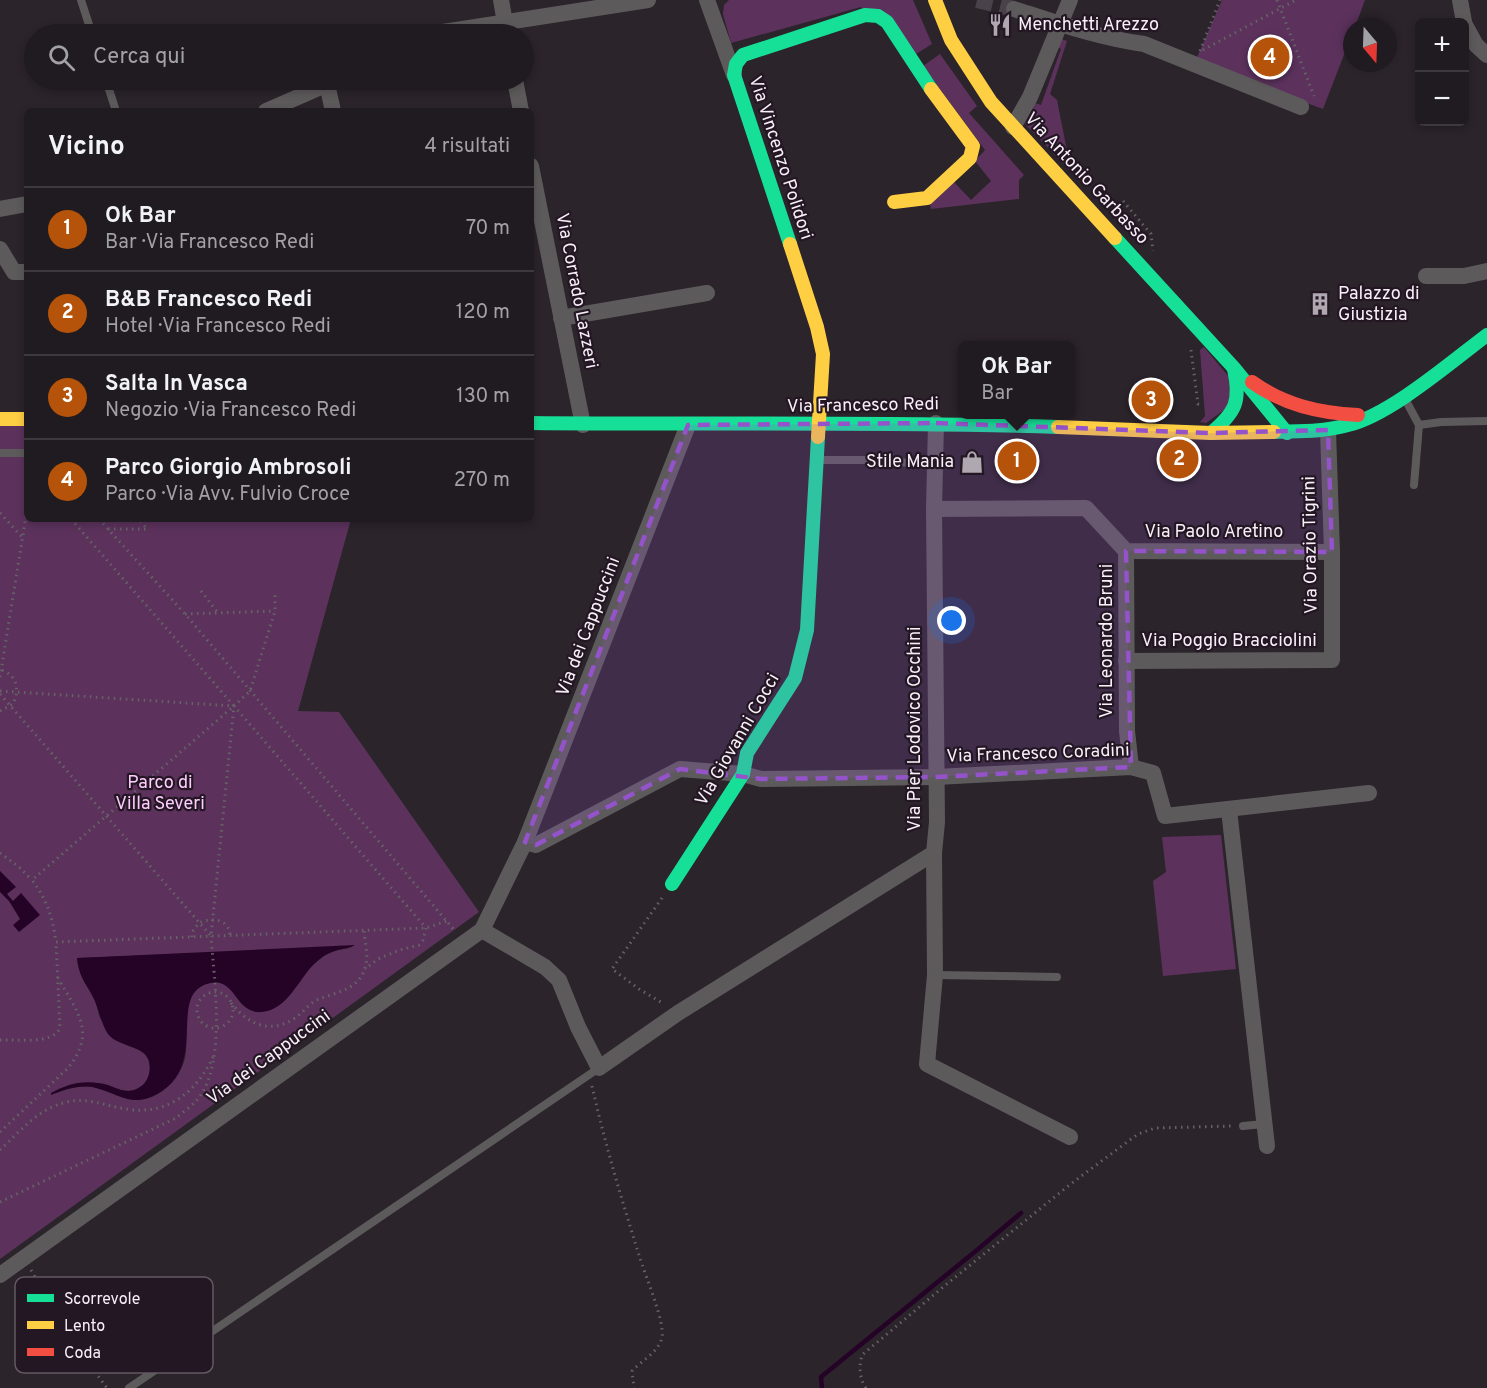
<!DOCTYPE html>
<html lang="it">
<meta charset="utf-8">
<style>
body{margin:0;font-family:Overpass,sans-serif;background:#282429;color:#f1f3f6}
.controls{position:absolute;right:18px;top:18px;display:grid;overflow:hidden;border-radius:9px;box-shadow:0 3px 9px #0003}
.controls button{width:54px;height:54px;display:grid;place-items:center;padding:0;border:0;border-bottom:2px solid #3d393e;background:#201b20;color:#f1f3f6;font:30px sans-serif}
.compass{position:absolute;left:1343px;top:18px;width:54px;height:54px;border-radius:50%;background:#201b20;box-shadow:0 3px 9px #0003;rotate:161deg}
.you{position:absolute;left:952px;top:621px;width:21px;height:21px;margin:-15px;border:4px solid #fff;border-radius:50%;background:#1a73e8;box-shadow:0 0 0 9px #1a73e833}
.badge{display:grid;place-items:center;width:39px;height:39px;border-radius:50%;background:#b45309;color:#fff;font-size:20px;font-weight:700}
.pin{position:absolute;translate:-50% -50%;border:3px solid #fff;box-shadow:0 2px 6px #0006}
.popup{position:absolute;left:958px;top:341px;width:117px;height:78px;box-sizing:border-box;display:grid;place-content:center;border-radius:9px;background:#201b20;filter:drop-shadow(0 2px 4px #0005);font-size:20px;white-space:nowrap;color:#a2a1a5}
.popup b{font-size:22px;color:#f1f3f6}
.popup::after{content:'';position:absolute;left:50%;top:100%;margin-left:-12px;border:12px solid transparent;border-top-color:#201b20}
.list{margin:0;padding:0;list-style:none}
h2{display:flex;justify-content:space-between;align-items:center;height:78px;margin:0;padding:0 24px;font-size:26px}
h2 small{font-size:20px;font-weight:400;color:#a2a1a5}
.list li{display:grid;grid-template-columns:39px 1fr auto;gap:18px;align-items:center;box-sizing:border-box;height:84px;padding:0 24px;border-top:2px solid #3d393e}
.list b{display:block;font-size:22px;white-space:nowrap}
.list p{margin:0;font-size:20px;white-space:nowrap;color:#a2a1a5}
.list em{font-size:20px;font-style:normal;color:#a2a1a5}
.icon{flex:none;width:33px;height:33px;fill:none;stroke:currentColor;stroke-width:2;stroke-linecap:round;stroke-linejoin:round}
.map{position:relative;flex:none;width:1487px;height:1388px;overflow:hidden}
.search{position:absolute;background:#201b20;box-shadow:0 3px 9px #0003;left:24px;top:24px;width:510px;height:66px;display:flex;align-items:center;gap:15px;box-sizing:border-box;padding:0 21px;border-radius:33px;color:#a2a1a5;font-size:22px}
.panel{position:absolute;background:#201b20;box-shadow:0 3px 9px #0003;left:24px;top:108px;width:510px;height:414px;border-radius:9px}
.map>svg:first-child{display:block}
.green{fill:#5c325d;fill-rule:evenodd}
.water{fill:#250326}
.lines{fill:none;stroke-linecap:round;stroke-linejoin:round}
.stream{stroke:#250326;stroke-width:4.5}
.street-tunnel{stroke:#4a424a;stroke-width:16;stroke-dasharray:16 8;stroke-linecap:butt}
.path{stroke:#666366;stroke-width:3;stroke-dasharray:1.5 4.5;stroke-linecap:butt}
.lane{stroke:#5d5a5c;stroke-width:8}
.street{stroke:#5d5a5c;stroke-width:16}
.fast{stroke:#16e098;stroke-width:14}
.slow{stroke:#ffcf43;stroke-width:14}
.jam{stroke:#f24e42;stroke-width:14}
.marked{fill:#9453ca;fill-opacity:0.2;stroke:#9453ca;stroke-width:4.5;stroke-dasharray:12 8;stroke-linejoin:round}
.labels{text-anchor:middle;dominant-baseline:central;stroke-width:4.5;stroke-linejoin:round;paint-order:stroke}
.poi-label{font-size:18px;fill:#f8eff8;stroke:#241724;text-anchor:start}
.street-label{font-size:18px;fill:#f8eff8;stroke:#241724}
.park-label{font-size:18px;fill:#ffccfe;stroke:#241724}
.key{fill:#241724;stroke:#645864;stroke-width:1.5}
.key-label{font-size:16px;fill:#f8eff8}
</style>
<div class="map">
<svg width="1487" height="1388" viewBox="0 0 1487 1388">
<rect width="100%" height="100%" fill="#2b242b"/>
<!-- green -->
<g class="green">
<path d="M729 0H913L932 44 916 54 861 7 731 43 723 14 724 5Z"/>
<path d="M1222 0H1365L1355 27H1352V34L1323 109 1195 62Z"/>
<path d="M1056 37 1067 41 1050 94 1057 100 1070 166 1078 164 1082 183 1025 124 1024 119 1032 102 1041 105 1061 49 1053 44Z"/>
<path d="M940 54 977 106 969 113 1024 175 1019 180V199L931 209 930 203 954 182 971 200 991 181 975 161 985 150 923 66Z"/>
<path d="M1204 347 1229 377 1231 405 1206 423 1200 422 1205 416 1200 350Z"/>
<path d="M0 426H27V519H351L298 711 339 712 479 912 0 1259ZM350 948 338 950 325 955 256 1012C252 1010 247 1009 244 1006 235 999 233 987 221 983 215 982 209 983 203 985 178 997 190 1036 185 1058 182 1072 171 1086 158 1094 135 1107 118 1095 97 1088 82 1084 66 1089 52 1095 59 1091 69 1084 77 1083 97 1080 126 1097 140 1088 149 1082 152 1069 148 1059 142 1047 130 1049 122 1042 115 1036 104 1026 100 1018 97 1010 97 1003 93 996 85 983 78 974 77 958Z"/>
<path d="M1221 835 1236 969 1163 976 1153 881 1166 872 1162 837Z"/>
</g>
<!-- water -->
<g class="water">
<path d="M0 871 16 887 7 894 13 901 21 893 40 915 19 932 13 925 20 919 9 901 0 892Z"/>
<path d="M355 945C349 949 344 948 338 950 329 952 321 957 314 964 299 979 287 1010 262 1012 234 1015 235 969 202 986 171 1002 207 1068 157 1094 131 1108 120 1094 96 1088 81 1084 65 1089 51 1095V1093C68 1083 88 1079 108 1085 117 1088 124 1093 134 1090 142 1087 147 1082 149 1074 156 1043 120 1050 108 1034 102 1025 100 1014 96 1004 89 985 80 982 77 958Z"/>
</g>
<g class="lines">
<!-- stream -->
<path class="stream" d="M822 1388 821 1377 977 1250 1021 1213"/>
<!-- street-tunnel -->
<path class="street-tunnel" d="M977 0 1014 9"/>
<!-- path -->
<g class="path">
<path d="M1277 0 1314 96"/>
<path d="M1203 50 1296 0"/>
<path d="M1200 51 1220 0"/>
<path d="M1123 201 1151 234 1153 251"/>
<path d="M1191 350 1198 404H1202"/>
<path d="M0 513 23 538"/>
<path d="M71 519 234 706 32 880C48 902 52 916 56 942L426 928 447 921"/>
<path d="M99 519 185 614 455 931"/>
<path d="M108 529H147L139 519"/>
<path d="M201 591 218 613"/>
<path d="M185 614 275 611"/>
<path d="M0 677 27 510"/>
<path d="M0 691 234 706 426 928 423 940 419 945 400 950 378 959 365 969"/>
<path d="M0 694 211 936 234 706 250 691 275 611V592"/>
<path d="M0 711 13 704C20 689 17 675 1 670"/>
<path d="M0 853 19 867 32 880"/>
<path d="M662 898 612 969 639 989 664 1004"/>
<path d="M192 937V932L199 923C212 917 229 919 230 935"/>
<circle cx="215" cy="1010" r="18"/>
<path d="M231 1003C248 1024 270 1035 295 1018 303 1013 308 1004 317 1000 335 992 358 991 365 968 369 957 365 942 364 931"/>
<path d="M0 1040C17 1039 52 1045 60 1028L56 942"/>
<path d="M592 1086C605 1144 622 1201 640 1258 645 1275 665 1322 662 1337 659 1352 642 1360 632 1371L634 1388"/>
<path d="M0 1132 68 1068C97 1032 77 1012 58 978"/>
<path d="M0 1150C20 1131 39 1108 67 1102 88 1097 105 1106 126 1109 166 1116 196 1093 213 1057"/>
<path d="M0 1202 176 1118C184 1111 194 1105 200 1096 226 1060 214 979 211 936"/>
<path d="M31 1270 69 1337 107 1388"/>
<path d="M866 1388C859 1378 859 1366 862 1355L948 1283 1072 1183 1138 1134 1155 1128 1232 1126"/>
</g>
<!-- lane -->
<g class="lane">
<path d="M81 0 92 34"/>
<path d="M106 80 116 111"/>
<path d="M1404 397 1419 425 1414 485"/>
<path d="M1419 425 1441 422 1487 421"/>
<path d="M0 453H27"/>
<path d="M817 460H868"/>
<path d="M893 462 935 464"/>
<path d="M935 975 1057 977"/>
<path d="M1243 1126 1264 1124"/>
<path d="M129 1388 599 1068"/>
</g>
<!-- street -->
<g class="street">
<path d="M501 0 507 34"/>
<path d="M707 0 734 75"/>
<path d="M1460 0 1464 22"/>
<path d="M1014 9C1057 23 1099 38 1144 44L1301 107"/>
<path d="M1464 23 1476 45 1487 55"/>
<path d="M430 34 648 0"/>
<path d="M515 80 521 111"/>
<path d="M327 84 333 111"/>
<path d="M266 111 337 80"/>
<path d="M1013 127 1030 97 1070 0"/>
<path d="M531 166 583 425"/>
<path d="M0 209 27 204"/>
<path d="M0 249 14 272H27"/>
<path d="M1426 276H1464L1487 271"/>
<path d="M561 318 707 293"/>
<path d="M934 509 1086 508 1126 551 1332 552"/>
<path d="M1126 551 1127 731 1131 767"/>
<path d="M1126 661 1332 660V552L1328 430"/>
<path d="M1229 810 1267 1146"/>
<path d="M525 842 536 845 680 769 743 774 761 779 936 777 1131 767 1153 773 1165 816 1369 793"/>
<path d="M934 853 935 975 927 1064 1070 1137"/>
<path d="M482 930 545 967 559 980 578 1027 599 1068 678 1013 934 853 937 822 934 509 936 423"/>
<path d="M0 1275 482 930 525 842 688 425"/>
</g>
<!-- fast -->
<g class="fast">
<path d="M1115 238 1234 368 1287 433"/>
<path d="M790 244 734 75 736 64 743 55 865 15 878 16 887 22 931 89"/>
<path d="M531 423C707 425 883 421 1058 427"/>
<path d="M1274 432C1299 431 1323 432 1348 425 1390 415 1451 362 1487 335"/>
<path d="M1211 433C1236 412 1241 401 1234 369"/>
<path d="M672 884 743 774 747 753 795 678 807 630 818 437"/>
</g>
<!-- slow -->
<g class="slow">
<path d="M935 0 951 40 991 102 1115 238"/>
<path d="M894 202 927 198 970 158 973 146 931 89"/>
<path d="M790 244 817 327 823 354 818 437"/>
<path d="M0 419H27"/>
<path d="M1058 427 1211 433 1274 432"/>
</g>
<!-- jam -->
<path class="jam" d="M1252 382C1284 405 1319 413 1358 415"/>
</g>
<!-- marked area -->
<path class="marked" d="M936 423 1211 433 1328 430 1332 552 1126 551 1131 767 936 777 761 779 680 769 536 845 525 842 688 425Z"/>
<!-- icons -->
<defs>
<g id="restaurant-bare" transform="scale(1.8)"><path d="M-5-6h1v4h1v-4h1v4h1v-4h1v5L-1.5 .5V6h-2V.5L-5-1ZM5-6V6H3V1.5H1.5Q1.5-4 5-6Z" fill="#b0a8b0" stroke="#241724" stroke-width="2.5" paint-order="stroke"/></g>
<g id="building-bare" transform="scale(1.8)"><path d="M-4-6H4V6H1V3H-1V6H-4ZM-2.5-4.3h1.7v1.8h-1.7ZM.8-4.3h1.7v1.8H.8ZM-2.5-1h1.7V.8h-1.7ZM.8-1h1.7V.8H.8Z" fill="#b0a8b0" stroke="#241724" stroke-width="2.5" paint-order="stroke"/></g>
<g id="shop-bare" transform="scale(1.8)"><path d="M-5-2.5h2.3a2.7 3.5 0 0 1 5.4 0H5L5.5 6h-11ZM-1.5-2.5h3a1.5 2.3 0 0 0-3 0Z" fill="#b0a8b0" stroke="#241724" stroke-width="2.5" paint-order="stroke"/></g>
</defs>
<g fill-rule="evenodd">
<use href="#restaurant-bare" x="1000" y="25"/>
<use href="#building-bare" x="1320" y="304"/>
<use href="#shop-bare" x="972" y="462"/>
</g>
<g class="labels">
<!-- poi labels -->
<g class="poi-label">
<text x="1018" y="25">Menchetti Arezzo</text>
<text x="1338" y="294">Palazzo di<tspan x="1338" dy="21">Giustizia</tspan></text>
<text x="954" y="462" text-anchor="end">Stile Mania</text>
</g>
<!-- street labels -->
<g class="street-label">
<text transform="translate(780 158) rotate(72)">Via Vincenzo Polidori</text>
<text transform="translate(1086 179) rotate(47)">Via Antonio Garbasso</text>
<text transform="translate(576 291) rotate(79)">Via Corrado Lazzeri</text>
<text transform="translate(863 406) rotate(-1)">Via Francesco Redi</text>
<text x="1214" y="532">Via Paolo Aretino</text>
<text transform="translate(1311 545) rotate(-91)">Via Orazio Tigrini</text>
<text transform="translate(589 627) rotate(-69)">Via dei Cappuccini</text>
<text transform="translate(1107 641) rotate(-90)">Via Leonardo Bruni</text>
<text x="1229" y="641">Via Poggio Bracciolini</text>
<text transform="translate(915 729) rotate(-90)">Via Pier Lodovico Occhini</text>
<text transform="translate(738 740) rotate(-60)">Via Giovanni Cocci</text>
<text transform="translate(1038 754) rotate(-2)">Via Francesco Coradini</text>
<text transform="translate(269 1058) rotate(-36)">Via dei Cappuccini</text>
</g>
<!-- park labels -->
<g class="park-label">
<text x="160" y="783">Parco di<tspan x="160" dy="21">Villa Severi</tspan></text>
</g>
</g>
<!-- legend -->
<rect x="15" y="1277" width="198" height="96" rx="9" class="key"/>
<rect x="27" y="1294" width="27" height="8" fill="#16e098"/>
<rect x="27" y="1321" width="27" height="8" fill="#ffcf43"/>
<rect x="27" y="1348" width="27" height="8" fill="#f24e42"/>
<g class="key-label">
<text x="64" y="1304">Scorrevole</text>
<text x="64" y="1331">Lento</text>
<text x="64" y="1358">Coda</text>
</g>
</svg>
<div class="controls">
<button>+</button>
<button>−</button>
</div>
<svg class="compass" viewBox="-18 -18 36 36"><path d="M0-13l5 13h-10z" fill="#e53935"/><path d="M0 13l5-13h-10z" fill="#a2a1a5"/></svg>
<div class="you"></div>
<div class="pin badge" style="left:1017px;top:461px">1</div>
<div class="popup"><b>Ok Bar</b>Bar</div>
<div class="pin badge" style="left:1179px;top:459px">2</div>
<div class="pin badge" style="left:1151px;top:400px">3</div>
<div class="pin badge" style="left:1270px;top:57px">4</div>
<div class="search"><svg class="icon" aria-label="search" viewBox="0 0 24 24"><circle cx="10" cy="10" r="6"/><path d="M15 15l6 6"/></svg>Cerca qui</div>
<section class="panel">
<h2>Vicino<small>4 risultati</small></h2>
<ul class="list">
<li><span class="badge">1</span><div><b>Ok Bar</b><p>Bar · Via Francesco Redi</p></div><em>70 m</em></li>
<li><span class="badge">2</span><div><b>B&amp;B Francesco Redi</b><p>Hotel · Via Francesco Redi</p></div><em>120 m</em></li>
<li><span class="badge">3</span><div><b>Salta In Vasca</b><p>Negozio · Via Francesco Redi</p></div><em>130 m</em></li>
<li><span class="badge">4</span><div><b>Parco Giorgio Ambrosoli</b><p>Parco · Via Avv. Fulvio Croce</p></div><em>270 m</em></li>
</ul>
</section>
</div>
